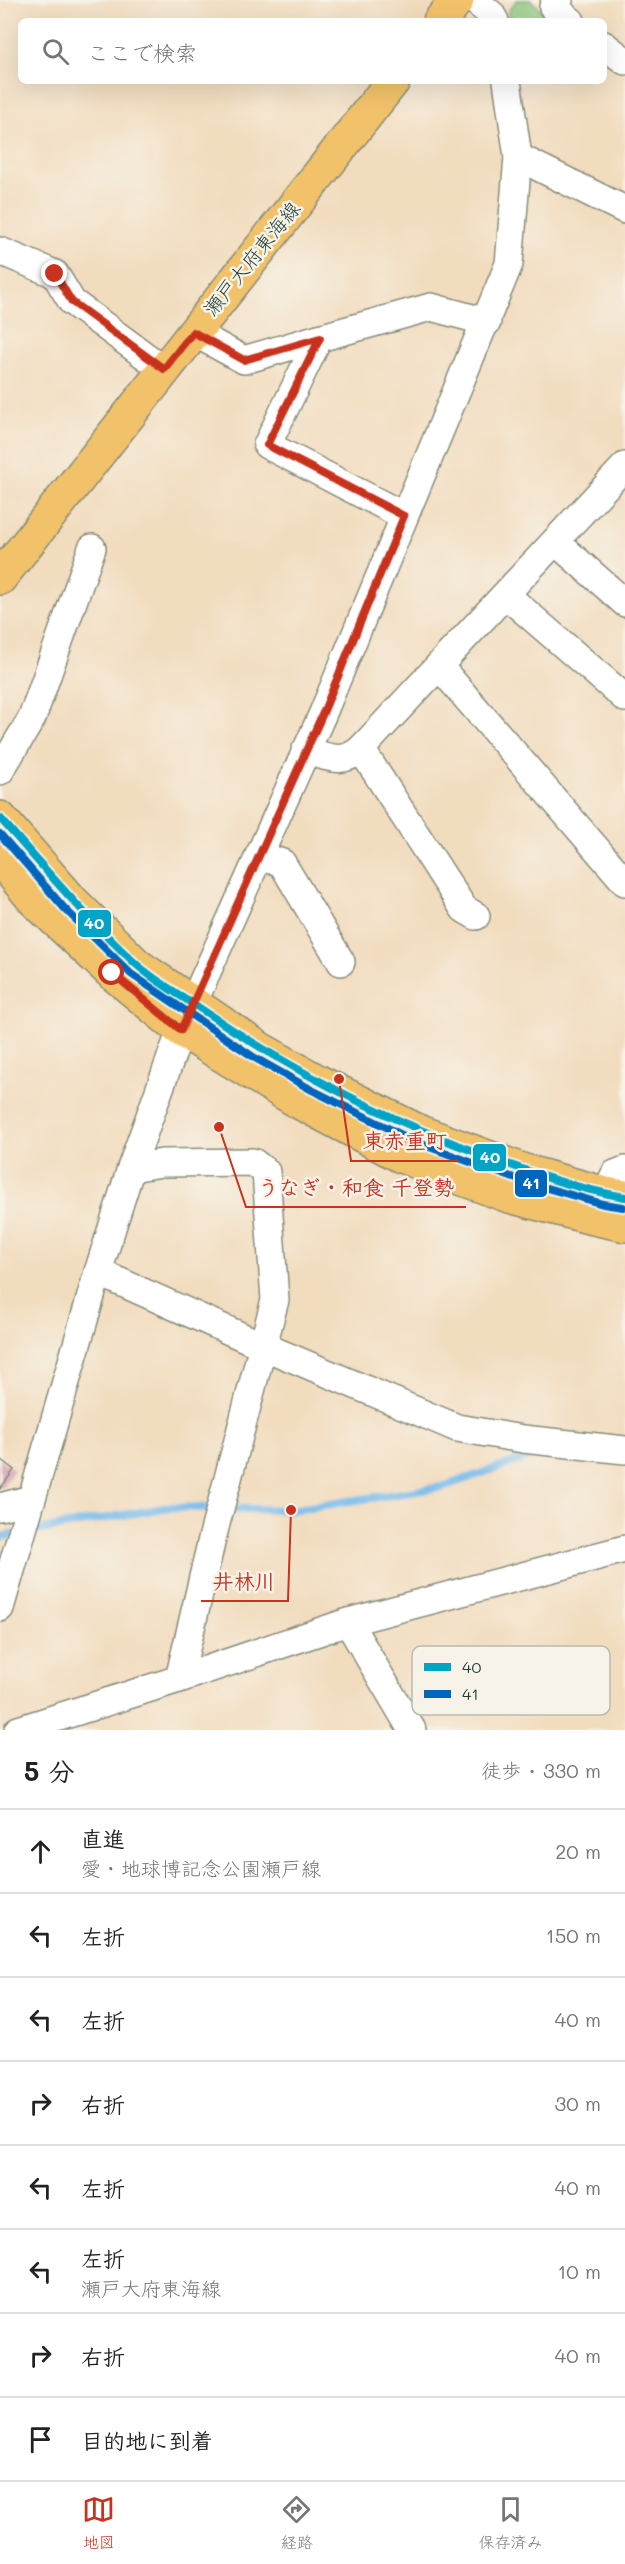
<!DOCTYPE html>
<html lang="ja">
<meta charset="utf-8">
<style>
body{margin:0;font-family:Mali,"Klee One",sans-serif;background:#f2f2f2;color:#222}
.stop{position:absolute;width:18px;height:18px;margin:-14px;border:4px solid #c8321e;border-radius:50%;background:#fff}
.stop.end{background:#c8321e;border-color:#fff;box-shadow:0 2px 6px #0008}
.list{margin:0;padding:0;list-style:none}
h2{display:flex;justify-content:space-between;align-items:center;height:78px;margin:0;padding:0 24px;font-size:26px}
h2 small{font-size:20px;font-weight:400;color:#767676}
.list li{display:grid;grid-template-columns:39px 1fr auto;gap:18px;align-items:center;box-sizing:border-box;height:84px;padding:0 24px;border-top:2px solid #e0e0e0}
.list b{display:block;font-size:22px;white-space:nowrap}
.list p{margin:0;font-size:20px;white-space:nowrap;color:#767676}
.list em{font-size:20px;font-style:normal;color:#767676}
.icon{flex:none;width:33px;height:33px;fill:none;stroke:currentColor;stroke-width:2;stroke-linecap:round;stroke-linejoin:round}
.map{position:relative;flex:none;width:625px;height:1730px;overflow:hidden}
.search{position:absolute;background:#fff;box-shadow:0 6px 24px #0002;left:18px;right:18px;top:18px;height:66px;display:flex;align-items:center;gap:15px;box-sizing:border-box;padding:0 21px;border-radius:9px;color:#767676;font-size:22px}
.sheet{height:750px;background:#fff}
nav{display:flex;justify-content:space-around;align-items:center;box-sizing:border-box;height:84px;border-top:2px solid #e0e0e0;background:#fff;font-size:16px;color:#767676}
nav a{display:grid;justify-items:center;gap:3px}
nav .on{color:#c8321e}
.map>svg:first-child{display:block}
.green{fill:#8ac87e;stroke:#548259;stroke-width:1.5}
.lines{fill:none;stroke-linecap:round;stroke-linejoin:round}
.stream{stroke:#73baeb;stroke-width:8}
.building{fill:#d099b1}
.minor-casing{stroke:#888c79;stroke-width:30}
.major-casing{stroke:#888c79;stroke-width:36}
.minor{stroke:#fff;stroke-width:27}
.major{stroke:#f2c26a;stroke-width:33}
.bus-1-casing{stroke:#f7f3e8;stroke-width:12}
.bus-2-casing{stroke:#f7f3e8;stroke-width:12}
.bus-1{stroke:#02a4c6;stroke-width:8}
.bus-2{stroke:#0065bd;stroke-width:8}
.route{stroke:#c8321e;stroke-width:8}
.labels{text-anchor:middle;dominant-baseline:central;stroke-width:5;stroke-linejoin:round;paint-order:stroke}
.street-label{font-size:20px;fill:#1f3d34;stroke:#f7f3e8}
.key{fill:#f7f3e8;stroke:#b6bcb2;stroke-width:1.5}
.key-label{font-size:16px;fill:#1f3d34}
.leader{fill:none;stroke:#c8321e;stroke-width:2}
.callout-dot{fill:#c8321e;stroke:#f7f3e8;stroke-width:2}
.callout-label{font-size:21px;text-anchor:middle;font-weight:bold;fill:#c8321e;stroke:#f7f3e8;stroke-width:5;stroke-linejoin:round;paint-order:stroke}
.line-badge{stroke:#f7f3e8;stroke-width:2}
.badge-label{font-size:16px;text-anchor:middle;font-weight:bold;fill:#fff}
</style>
<div class="map">
<svg width="625" height="1730" viewBox="0 0 625 1730">
<rect width="100%" height="100%" fill="#f7f3e8"/>
<filter id="ink" filterUnits="userSpaceOnUse"><feTurbulence type="fractalNoise" baseFrequency=".0167" numOctaves="2"/><feDisplacementMap in="SourceGraphic" scale="12" xChannelSelector="R" yChannelSelector="G"/><feConvolveMatrix kernelMatrix="1 2 1 2 8 2 1 2 1" color-interpolation-filters="sRGB"/></filter>
<filter id="wash" filterUnits="userSpaceOnUse"><feTurbulence type="fractalNoise" baseFrequency=".008" numOctaves="4" result="noise"/><feDisplacementMap in="SourceGraphic" scale="24" xChannelSelector="R" yChannelSelector="G"/><feGaussianBlur stdDeviation="1.35" result="paint"/><feColorMatrix in="noise" values="0 0 0 0 0 0 0 0 0 0 0 0 0 0 0 0 0 1.4 0 .05"/><feComposite in="paint" operator="in"/></filter>
<g filter="url(#wash)">
<rect width="100%" height="100%" fill="#f2dcbe"/>
<!-- green -->
<path class="green" d="M517 0H530L554 21H509L508 11Z"/>
<g class="lines">
<!-- stream -->
<g class="stream">
<path d="M29 1532 169 1507 291 1510 442 1487 546 1451"/>
<path d="M0 1537 17 1534"/>
</g>
</g>
<g id="blocks">
<!-- building -->
<path class="building" d="M0 1459 14 1470 0 1489Z"/>
</g>
</g>
<g filter="url(#ink)">
<use href="#blocks" fill-opacity="0" stroke="#888c79" stroke-width="1.5"/>
<g class="lines">
<!-- minor casing -->
<g class="minor-casing">
<g id="minor">
<path d="M474 0 491 14 495 21"/>
<path d="M559 0 553 7 571 21"/>
<path d="M604 45 625 61"/>
<path d="M518 157 625 210"/>
<path d="M0 251 55 274 72 302 163 369"/>
<path d="M193 332 244 360 319 338"/>
<path d="M404 516 267 445 319 338 431 307 487 322"/>
<path d="M556 542 625 603"/>
<path d="M506 595 625 698"/>
<path d="M439 666 625 882"/>
<path d="M361 749 464 909 476 916"/>
<path d="M305 751C328 756 341 766 361 749L625 466"/>
<path d="M0 771 32 718 92 548"/>
<path d="M259 855 282 863 341 962"/>
<path d="M131 1168 162 1163 253 1162 266 1172 275 1300 212 1539 179 1679 348 1622 412 1730"/>
<path d="M596 1212 615 1174 625 1170"/>
<path d="M98 1272 263 1346 457 1428 523 1439 625 1450"/>
<path d="M0 1507 31 1499"/>
<path d="M0 1608 98 1272 131 1168 181 1030 323 713 509 264 518 157 507 81"/>
<path d="M348 1622 625 1549"/>
<path d="M18 1730 179 1679"/>
</g>
</g>
<!-- major casing -->
<g class="major-casing">
<g id="major">
<path d="M440 21 457 0"/>
<path d="M0 578 393 81"/>
<path d="M0 818 73 902 138 966 260 1049 317 1081 420 1132 525 1171 606 1194 625 1197"/>
<path d="M0 859 34 900 112 973 181 1030 297 1101 401 1156 506 1195 593 1218 625 1225"/>
</g>
</g>
<!-- minor -->
<use href="#minor" class="minor"/>
<!-- major -->
<use href="#major" class="major"/>
<!-- bus-1 casing -->
<g class="bus-1-casing">
<path id="bus-1" d="M0 818C44 868 87 919 136 964 156 982 182 996 204 1011 292 1071 385 1119 486 1156 531 1173 577 1189 625 1197"/>
</g>
<!-- bus-2 casing -->
<g class="bus-2-casing">
<path id="bus-2" d="M0 834 65 909 131 974 255 1058 312 1090 416 1142 522 1181 603 1204 623 1207"/>
</g>
<!-- bus-1 -->
<use href="#bus-1" class="bus-1"/>
<!-- bus-2 -->
<use href="#bus-2" class="bus-2"/>
</g>
</g>
<g class="lines" filter="url(#ink)">
<!-- route -->
<path class="route" d="M55 274 72 302 164 369 193 332 244 360 320 338 267 445 404 516 323 713 181 1030 112 973"/>
</g>
<g class="labels">
<!-- street labels -->
<g class="street-label">
<text transform="translate(251 258) rotate(-51)">瀬戸大府東海線</text>
</g>
</g>
<!-- legend -->
<rect x="412" y="1646" width="198" height="69" rx="9" class="key"/>
<rect x="424" y="1663" width="27" height="8" fill="#02a4c6"/>
<rect x="424" y="1690" width="27" height="8" fill="#0065bd"/>
<g class="key-label">
<text x="462" y="1673">40</text>
<text x="462" y="1700">41</text>
</g>
<!-- callouts -->
<path class="leader" d="M339 1079L351 1161H459M219 1127L246 1207H466M291 1510L288 1601H201"/>
<g class="callout-dot">
<circle cx="339" cy="1079" r="6"/>
<circle cx="219" cy="1127" r="6"/>
<circle cx="291" cy="1510" r="6"/>
</g>
<g class="callout-label">
<text x="405" y="1148">東赤重町</text>
<text x="356" y="1195">うなぎ・和食 千登勢</text>
<text x="244" y="1589">井林川</text>
</g>
<g class="line-badge">
<rect x="77" y="909" width="35" height="29" rx="6" fill="#02a4c6"/>
<rect x="472" y="1143" width="35" height="29" rx="6" fill="#02a4c6"/>
<rect x="514" y="1169" width="34" height="29" rx="6" fill="#0065bd"/>
</g>
<g class="badge-label">
<text x="94" y="929">40</text>
<text x="490" y="1163">40</text>
<text x="531" y="1189">41</text>
</g>
</svg>
<div class="stop" style="left:112px;top:973px"></div>
<div class="stop end" style="left:55px;top:274px"></div>
<div class="search"><svg class="icon" aria-label="search" viewBox="0 0 24 24"><circle cx="10" cy="10" r="6"/><path d="M15 15l6 6"/></svg>ここで検索</div>
</div>
<section class="sheet">
<h2>5 分<small>徒歩 · 330 m</small></h2>
<ul class="list">
<li><svg class="icon" aria-label="ahead" viewBox="0 0 24 24"><path d="M12 20V5M6 11l6-6 6 6"/></svg><div><b>直進</b><p>愛・地球博記念公園瀬戸線</p></div><em>20 m</em></li>
<li><svg class="icon" aria-label="left" viewBox="0 0 24 24"><path d="M17 20v-9H6M10 6l-5 5 5 5"/></svg><div><b>左折</b></div><em>150 m</em></li>
<li><svg class="icon" aria-label="left" viewBox="0 0 24 24"><path d="M17 20v-9H6M10 6l-5 5 5 5"/></svg><div><b>左折</b></div><em>40 m</em></li>
<li><svg class="icon" aria-label="right" viewBox="0 0 24 24"><path d="M7 20v-9h11M14 6l5 5-5 5"/></svg><div><b>右折</b></div><em>30 m</em></li>
<li><svg class="icon" aria-label="left" viewBox="0 0 24 24"><path d="M17 20v-9H6M10 6l-5 5 5 5"/></svg><div><b>左折</b></div><em>40 m</em></li>
<li><svg class="icon" aria-label="left" viewBox="0 0 24 24"><path d="M17 20v-9H6M10 6l-5 5 5 5"/></svg><div><b>左折</b><p>瀬戸大府東海線</p></div><em>10 m</em></li>
<li><svg class="icon" aria-label="right" viewBox="0 0 24 24"><path d="M7 20v-9h11M14 6l5 5-5 5"/></svg><div><b>右折</b></div><em>40 m</em></li>
<li><svg class="icon" aria-label="arrive" viewBox="0 0 24 24"><path d="M6 21V4h12l-3 4 3 4H6"/></svg><div><b>目的地に到着</b></div></li>
</ul>
</section>
<nav>
<a class="on"><svg class="icon" aria-label="map" viewBox="0 0 24 24"><path d="M3 6l6-2 6 2 6-2v14l-6 2-6-2-6 2zM9 4v14M15 6v14"/></svg>地図</a>
<a><svg class="icon" aria-label="directions" viewBox="0 0 24 24"><path d="M12 3l9 9-9 9-9-9zM9 14v-3h6M13 9l2 2-2 2"/></svg>経路</a>
<a><svg class="icon" aria-label="saved" viewBox="0 0 24 24"><path d="M7 4h10v16l-5-4-5 4z"/></svg>保存済み</a>
</nav>
